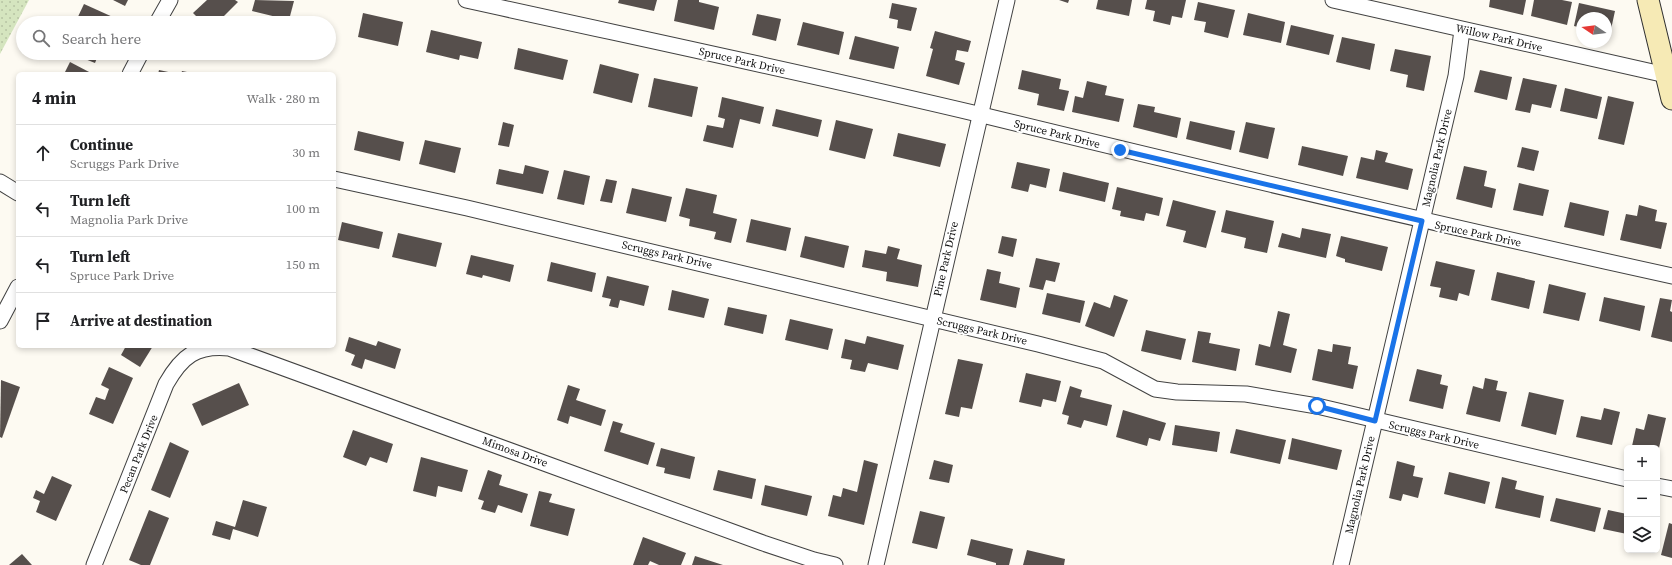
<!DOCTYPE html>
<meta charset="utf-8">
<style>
body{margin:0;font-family:"Source Serif 4",serif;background:#f6f6f6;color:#202124}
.controls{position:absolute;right:12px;bottom:12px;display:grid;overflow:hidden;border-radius:6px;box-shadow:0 2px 6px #0003}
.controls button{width:36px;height:36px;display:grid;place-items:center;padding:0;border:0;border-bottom:1px solid #e0e0e0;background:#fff;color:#202124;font:20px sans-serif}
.compass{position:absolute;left:1576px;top:12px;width:36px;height:36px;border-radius:50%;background:#fff;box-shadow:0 2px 6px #0003;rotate:283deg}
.stop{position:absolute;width:12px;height:12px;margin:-9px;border:3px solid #1a73e8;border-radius:50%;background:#fff}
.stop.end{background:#1a73e8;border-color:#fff;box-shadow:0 1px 4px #0008}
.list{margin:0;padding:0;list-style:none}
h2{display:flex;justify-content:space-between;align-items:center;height:52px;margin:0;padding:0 16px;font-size:17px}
h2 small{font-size:13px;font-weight:400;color:#757577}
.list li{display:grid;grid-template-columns:26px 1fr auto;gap:12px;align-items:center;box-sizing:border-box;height:56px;padding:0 16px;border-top:1px solid #e0e0e0}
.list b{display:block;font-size:15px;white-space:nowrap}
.list p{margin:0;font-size:13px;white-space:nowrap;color:#757577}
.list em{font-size:13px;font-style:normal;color:#757577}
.icon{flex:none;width:22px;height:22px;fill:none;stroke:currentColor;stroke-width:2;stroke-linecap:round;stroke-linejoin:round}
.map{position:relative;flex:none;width:1672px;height:565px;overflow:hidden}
.search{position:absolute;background:#fff;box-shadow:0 2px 6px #0003;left:16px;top:16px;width:320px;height:44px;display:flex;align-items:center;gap:10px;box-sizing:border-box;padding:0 14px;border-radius:22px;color:#757577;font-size:15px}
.panel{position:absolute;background:#fff;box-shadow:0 2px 6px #0003;left:16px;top:72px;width:320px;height:276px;border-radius:6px}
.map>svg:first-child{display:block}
.grass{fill:url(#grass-dots)}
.building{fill:#564f4c}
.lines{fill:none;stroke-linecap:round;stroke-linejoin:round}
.street-casing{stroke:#424242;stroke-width:17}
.secondary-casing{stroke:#313131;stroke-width:23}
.street{stroke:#fff;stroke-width:15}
.secondary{stroke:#f6eab5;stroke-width:21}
.route{stroke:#1a73e8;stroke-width:5}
.labels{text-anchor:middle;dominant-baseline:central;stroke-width:4;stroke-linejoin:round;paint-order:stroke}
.street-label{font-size:11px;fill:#0f0f0f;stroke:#fff}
</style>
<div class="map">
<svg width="1672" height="565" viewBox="0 0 1672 565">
<defs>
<pattern id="grass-dots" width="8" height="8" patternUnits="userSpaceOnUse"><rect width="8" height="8" fill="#d5e5bf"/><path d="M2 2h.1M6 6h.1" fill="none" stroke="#b6c3a3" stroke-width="1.8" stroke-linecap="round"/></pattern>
</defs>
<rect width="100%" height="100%" fill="#fdfaf2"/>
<!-- grass -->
<path class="grass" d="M0 0H29L0 54Z"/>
<!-- building -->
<g class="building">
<path d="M113 0H128L125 6Z"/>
<path d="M207 0H235L238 2 217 23H203L193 13Z"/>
<path d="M255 0 294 1 289 20 252 11Z"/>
<path d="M619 0H657L654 11 618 3Z"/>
<path d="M678 0H699V2L719 7 714 30 674 21Z"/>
<path d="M1059 0H1069L1068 3Z"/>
<path d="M1098 0H1132L1129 16 1096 9Z"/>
<path d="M1147 0H1186L1182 18 1172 16 1170 25 1153 21 1155 11 1145 9Z"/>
<path d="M1490 0H1526L1523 15 1489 7Z"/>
<path d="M1534 0H1562L1572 2 1567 25 1531 16Z"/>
<path d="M1198 2 1235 10 1228 38 1204 32 1206 22 1194 20Z"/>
<path d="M892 3 917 8 911 31 897 28 898 20 889 18Z"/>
<path d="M1579 3 1615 11 1610 34H1606V18H1582V28L1574 26Z"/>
<path d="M84 4 115 18 113 23H75Z"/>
<path d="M363 13 403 22 398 46 358 37Z"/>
<path d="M1248 13 1285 22 1281 43 1243 35Z"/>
<path d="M757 14 781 19 776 41 752 35Z"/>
<path d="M803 22 844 32 839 55 797 45Z"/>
<path d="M1291 25 1334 35 1329 55 1286 45Z"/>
<path d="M431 30 482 42 478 59 460 55 459 60 426 52Z"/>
<path d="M935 31 971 41 968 52 957 50 955 60 965 63 959 85 926 76 933 49 930 48Z"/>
<path d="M855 36 899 47 894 69 849 59Z"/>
<path d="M1342 37 1375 44 1370 70 1336 62Z"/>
<path d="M518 48 568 60 563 80 514 69Z"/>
<path d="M1395 49 1431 56 1424 91 1406 87 1408 75 1390 71Z"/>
<path d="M82 53H99L95 63 80 57Z"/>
<path d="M70 62 91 73V74H64Z"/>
<path d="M600 64 639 74 632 103 593 93Z"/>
<path d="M159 70 173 73V74H158Z"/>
<path d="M1022 70 1061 79 1059 89 1069 91 1064 111 1037 105 1039 94 1018 89Z"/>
<path d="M1480 70 1512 77 1507 100 1474 92Z"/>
<path d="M182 71 192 73V74H181Z"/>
<path d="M654 78 698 87 692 117 648 107Z"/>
<path d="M1523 78 1557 85 1551 108 1532 104 1530 113 1515 110Z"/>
<path d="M1087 81 1107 86 1105 95 1124 99 1119 122 1072 112 1075 96 1083 98Z"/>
<path d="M1565 88 1602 97 1597 119 1560 111Z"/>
<path d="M1608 96 1634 102 1624 145 1598 139Z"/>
<path d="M722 97 764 107 760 124 740 119 733 148 703 141 707 125 723 128 725 119 718 117Z"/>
<path d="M1138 104 1155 107 1154 112 1181 118 1177 138 1133 127Z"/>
<path d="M776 109 822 120 818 137 772 126Z"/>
<path d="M836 120 873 129 865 159 829 150Z"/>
<path d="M1190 121 1235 131 1231 150 1186 139Z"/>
<path d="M503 122 514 125 509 147 498 145Z"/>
<path d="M1246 122 1275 128 1268 159 1239 152Z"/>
<path d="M358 131 404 142 400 161 354 150Z"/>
<path d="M898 133 946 144 940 167 893 156Z"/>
<path d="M425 140 461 148 455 173 419 164Z"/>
<path d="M1302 146 1348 156 1343 176 1298 165Z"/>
<path d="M1522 147 1539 151 1534 171 1517 167Z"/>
<path d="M1376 150 1388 153 1385 162 1413 169 1408 190 1356 178 1361 157 1374 160Z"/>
<path d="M1017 162 1050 169 1046 188 1030 184 1028 192 1011 188Z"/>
<path d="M525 165 549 171 543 194 496 184 499 169 523 174Z"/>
<path d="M1464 166 1487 171 1484 186 1496 189 1492 208 1456 199Z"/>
<path d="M564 170 590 176 584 205 557 199Z"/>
<path d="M1063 172 1109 183 1105 202 1059 191Z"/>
<path d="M606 179 617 181 612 203 600 201Z"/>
<path d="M1519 183 1549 190 1543 216 1513 210Z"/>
<path d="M1117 187 1163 198 1159 216 1146 213 1144 221 1120 216 1121 211 1112 209Z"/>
<path d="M632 188 672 197 666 222 626 213Z"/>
<path d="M686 188 717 195 713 213 737 219 731 243 714 239 716 232 689 226 690 219 679 216Z"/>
<path d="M1173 200 1216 211 1206 248 1183 242 1186 231 1166 226Z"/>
<path d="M1570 202 1609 211 1604 236 1564 227Z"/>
<path d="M1639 205 1657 210 1655 221 1667 223 1661 249 1620 240 1626 214 1637 216Z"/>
<path d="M1226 210 1274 221 1267 253 1244 248 1246 238 1221 232Z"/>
<path d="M751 219 791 228 786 251 746 242Z"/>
<path d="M342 222 383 232 379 249 338 240Z"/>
<path d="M1302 228 1331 234 1326 258 1278 247 1282 233 1300 238Z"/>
<path d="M398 233 442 243 436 267 392 257Z"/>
<path d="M805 236 849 246 844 268 800 257Z"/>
<path d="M1002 236 1017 239 1013 257 998 253Z"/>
<path d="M1341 236 1388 247 1382 271 1345 262V259L1336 256Z"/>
<path d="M888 246 900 249 897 259 922 265 918 287 886 281 887 272 862 267 865 250 886 254Z"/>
<path d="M471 255 514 265 510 282 483 275 482 278 466 274Z"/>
<path d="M1036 258 1060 263 1055 282 1046 280 1043 290 1029 287Z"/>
<path d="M1436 261 1475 270 1469 296 1459 293 1457 301 1439 297 1441 288 1430 286Z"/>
<path d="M551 262 596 273 592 292 547 281Z"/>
<path d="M987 269 1001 272 999 283 1020 288 1016 308 980 300Z"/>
<path d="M1497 272 1535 281 1529 309 1491 300Z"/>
<path d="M607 276 649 286 644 306 620 300 618 308 609 306 611 299 602 297Z"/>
<path d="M1549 284 1586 293 1579 321 1543 313Z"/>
<path d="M672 290 709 299 704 318 668 310Z"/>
<path d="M1047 293 1085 301 1080 323 1042 314Z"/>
<path d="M1114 295 1128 300 1114 337 1085 326 1094 302 1110 308Z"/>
<path d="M1604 297 1645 306 1640 331 1599 321Z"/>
<path d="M1660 298 1672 300 1670 311 1672 312V342L1651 337Z"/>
<path d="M728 307 767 315 763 334 724 325Z"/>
<path d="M1278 311 1290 314 1283 345 1297 349 1291 373 1255 365 1259 344 1270 347Z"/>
<path d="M790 319 833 329 828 350 785 340Z"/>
<path d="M1146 330 1186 339 1181 360 1141 351Z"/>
<path d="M1198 331 1211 333 1209 343 1240 349 1236 371 1192 362Z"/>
<path d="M867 336 904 345 898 370 868 363 865 372 850 369 852 360 841 358 845 339 865 344Z"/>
<path d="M349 337 376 346 378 341 401 349 395 369 365 359 362 369 351 365 355 355 345 351Z"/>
<path d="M1333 344 1351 347 1348 364 1358 366 1353 389 1312 380 1318 349 1332 352Z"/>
<path d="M126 346H153L140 367 121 355Z"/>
<path d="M958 359 983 364 972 409 961 407 959 417 945 414Z"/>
<path d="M109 367 133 378 113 424 89 414 96 397 105 400 109 389 101 385Z"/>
<path d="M1417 369 1442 375 1440 384 1448 386 1443 409 1409 401Z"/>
<path d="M1026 373 1061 381 1056 402 1043 399 1041 407 1019 402Z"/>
<path d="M1485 378 1498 381 1496 390 1507 392 1500 422 1466 414 1473 386 1483 389Z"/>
<path d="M1 380 20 387 2 438 0 437Z"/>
<path d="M239 383 249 405 202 426 192 404Z"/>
<path d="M568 385 580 389 576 400 606 410 601 426 570 416 568 424 557 420Z"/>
<path d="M1070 386 1082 390 1080 397 1112 405 1107 426 1084 420 1081 428 1067 424 1069 416 1062 414Z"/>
<path d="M1529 392 1564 400 1556 435 1521 426Z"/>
<path d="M1604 408 1620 412 1612 445 1576 437 1581 416 1601 420Z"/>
<path d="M1123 410 1166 423 1160 441 1149 438 1147 446 1116 437Z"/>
<path d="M1648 414 1666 418 1658 452 1657 448 1632 446 1636 428 1644 430Z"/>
<path d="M613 421 623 424 620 432 655 443 648 465 604 451Z"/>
<path d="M1175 425 1220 432 1217 452 1172 445Z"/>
<path d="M1236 429 1286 440 1280 464 1230 453Z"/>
<path d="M353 430 393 444 387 463 370 457 366 466 343 457Z"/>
<path d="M1292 438 1342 450 1337 470 1288 459Z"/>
<path d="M170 442 189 451 170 498 151 490Z"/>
<path d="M661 448 695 457 690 479 664 473 665 468 656 466Z"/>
<path d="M421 457 468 470 462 492 438 486 436 497 413 491Z"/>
<path d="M864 460 878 464 864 525 828 516 833 495 841 497 843 488 857 492Z"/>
<path d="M934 460 953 465 949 483 929 479Z"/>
<path d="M1397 461 1415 466 1413 476 1423 478 1418 498 1403 494 1401 501 1389 498Z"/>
<path d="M488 470 502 475 499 485 528 494 522 513 498 505 495 513 481 509 484 501 478 499Z"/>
<path d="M718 470 756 479 752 499 713 490Z"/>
<path d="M1449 472 1490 482 1485 504 1444 494Z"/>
<path d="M52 476 72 485 56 521 36 512 40 501 33 498 36 490 44 494Z"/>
<path d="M1502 477 1517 481 1515 489 1544 496 1540 518 1495 508Z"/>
<path d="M765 485 812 496 807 516 761 505Z"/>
<path d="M539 491 552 494 549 502 575 509 568 536 530 526Z"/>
<path d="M1556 498 1601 508 1595 532 1550 521Z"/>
<path d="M243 500 267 507 258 537 233 529 230 540 212 535 216 521 235 527Z"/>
<path d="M149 510 169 518 150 565H141L129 560Z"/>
<path d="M1608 510 1627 514V534L1603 529Z"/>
<path d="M920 511 945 517 937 549 912 543Z"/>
<path d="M1669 523 1672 524V558L1661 555Z"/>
<path d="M643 537 686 553 681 565H659L650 561 648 565H633Z"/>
<path d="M971 539 1013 549 1009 565H996V563L967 555Z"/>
<path d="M1027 550 1065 559 1064 565H1023Z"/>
<path d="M22 554 32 565H9Z"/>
<path d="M695 556 723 565H692Z"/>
</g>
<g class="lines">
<!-- street casing -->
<g class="street-casing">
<g id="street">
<path d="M466 0C638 38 810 74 982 115 1211 171 1441 225 1672 276"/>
<path d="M1333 0 1666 75"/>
<path d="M157 23 170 0"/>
<path d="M130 74 141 53"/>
<path d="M334 179 467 208 1038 344 1103 361 1155 389 1177 392 1246 394 1317 406 1627 479"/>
<path d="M0 182 18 193"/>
<path d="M0 321 18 287"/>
<path d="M1657 486 1672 489"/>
<path d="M94 565 166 384C182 356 196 345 229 348L763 543 814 560 835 565"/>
<path d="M876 565 1007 0"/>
<path d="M1341 565 1456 76 1462 30"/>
</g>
</g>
<!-- secondary casing -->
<g class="secondary-casing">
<path id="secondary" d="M1648 0 1672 99"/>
</g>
<!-- street -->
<use href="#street" class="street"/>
<!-- secondary -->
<use href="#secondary" class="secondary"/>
</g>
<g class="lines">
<!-- route -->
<path class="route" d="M1120 150 1422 221 1375 421 1317 406"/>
</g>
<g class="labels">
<!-- street labels -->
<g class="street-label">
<text transform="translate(1499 38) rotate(13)">Willow Park Drive</text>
<text transform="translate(742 61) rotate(13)">Spruce Park Drive</text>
<text transform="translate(1057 134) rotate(14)">Spruce Park Drive</text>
<text transform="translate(1437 158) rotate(-77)">Magnolia Park Drive</text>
<text transform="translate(1478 234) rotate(12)">Spruce Park Drive</text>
<text transform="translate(667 255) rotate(13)">Scruggs Park Drive</text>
<text transform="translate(946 259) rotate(-77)">Pine Park Drive</text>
<text transform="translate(982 331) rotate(13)">Scruggs Park Drive</text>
<text transform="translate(1434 435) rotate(13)">Scruggs Park Drive</text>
<text transform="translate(515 452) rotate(20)">Mimosa Drive</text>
<text transform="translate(139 454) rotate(-68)">Pecan Park Drive</text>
<text transform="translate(1360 485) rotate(-77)">Magnolia Park Drive</text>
</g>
</g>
</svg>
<div class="controls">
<button>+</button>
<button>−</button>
<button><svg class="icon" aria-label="layers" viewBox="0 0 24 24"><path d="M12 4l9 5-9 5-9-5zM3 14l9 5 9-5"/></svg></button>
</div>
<svg class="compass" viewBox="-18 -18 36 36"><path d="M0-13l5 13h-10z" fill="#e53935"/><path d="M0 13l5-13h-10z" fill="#757577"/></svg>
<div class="stop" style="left:1317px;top:406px"></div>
<div class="stop end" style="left:1120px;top:150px"></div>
<div class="search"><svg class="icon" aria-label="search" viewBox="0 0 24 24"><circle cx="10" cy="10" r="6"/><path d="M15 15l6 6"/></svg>Search here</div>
<section class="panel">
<h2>4 min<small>Walk · 280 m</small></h2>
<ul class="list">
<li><svg class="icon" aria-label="ahead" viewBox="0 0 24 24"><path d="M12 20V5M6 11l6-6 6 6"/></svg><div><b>Continue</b><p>Scruggs Park Drive</p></div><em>30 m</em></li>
<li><svg class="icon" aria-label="left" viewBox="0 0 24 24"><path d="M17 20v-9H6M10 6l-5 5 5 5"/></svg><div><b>Turn left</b><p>Magnolia Park Drive</p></div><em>100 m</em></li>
<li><svg class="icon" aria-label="left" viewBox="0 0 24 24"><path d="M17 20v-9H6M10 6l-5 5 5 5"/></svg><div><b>Turn left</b><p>Spruce Park Drive</p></div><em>150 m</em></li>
<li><svg class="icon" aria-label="arrive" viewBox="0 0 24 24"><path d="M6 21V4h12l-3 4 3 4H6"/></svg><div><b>Arrive at destination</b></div></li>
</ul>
</section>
</div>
